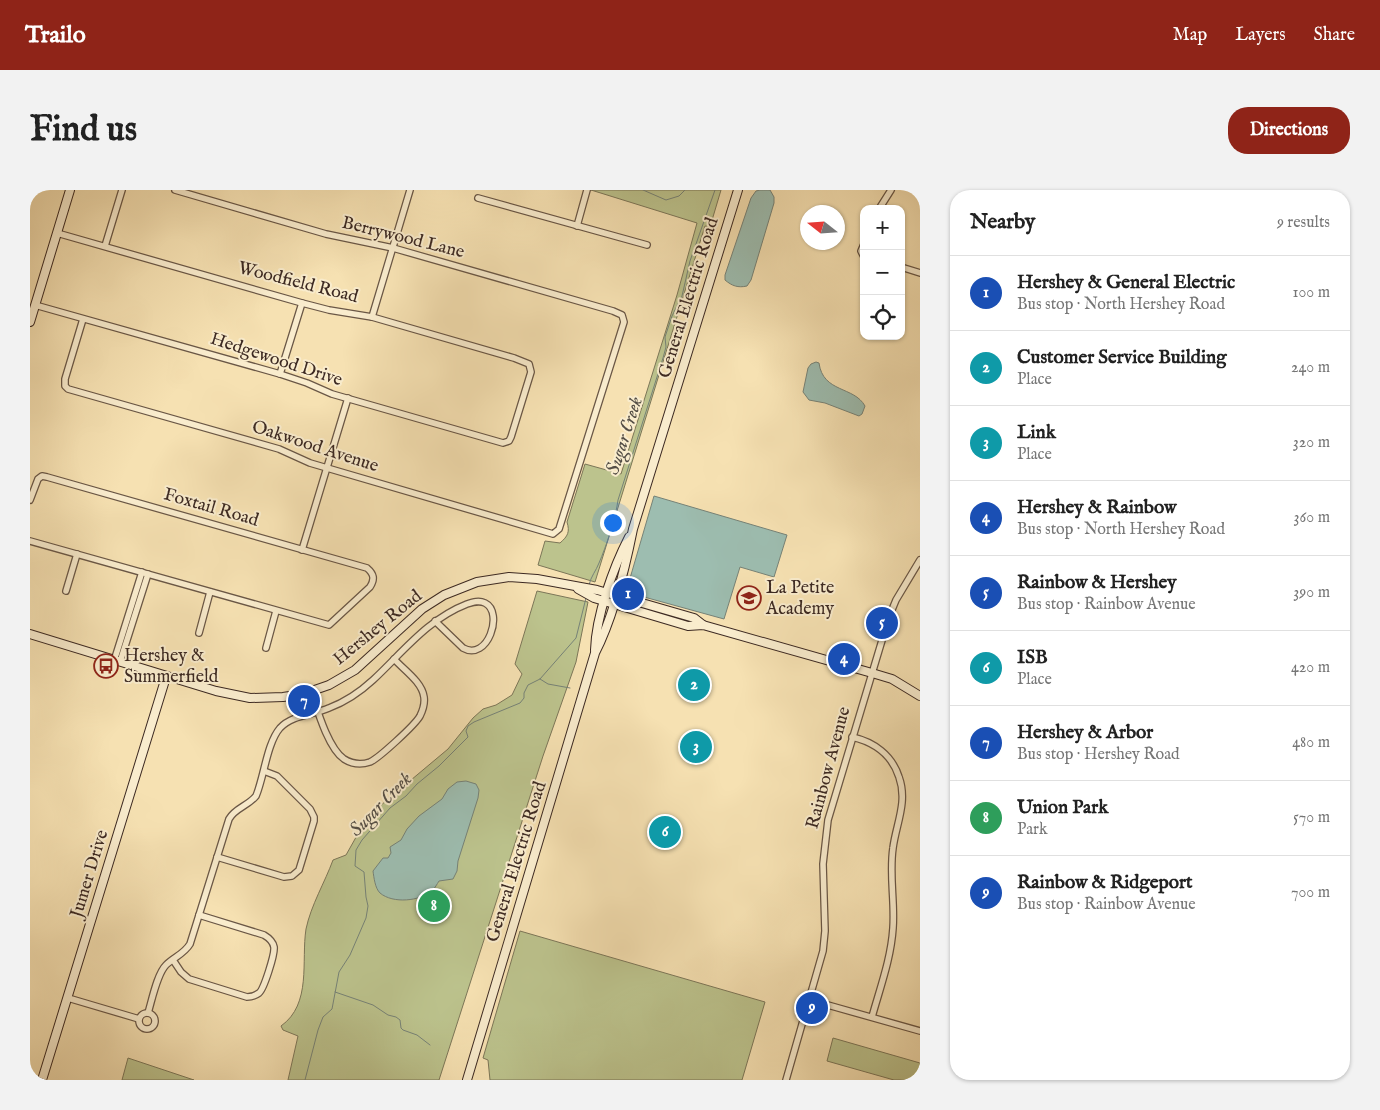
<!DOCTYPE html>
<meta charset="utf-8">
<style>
body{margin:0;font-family:"IM FELL English",serif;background:#f2f2f2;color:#222}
.controls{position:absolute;right:15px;top:15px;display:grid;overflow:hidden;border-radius:10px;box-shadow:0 1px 4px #0004}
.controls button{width:45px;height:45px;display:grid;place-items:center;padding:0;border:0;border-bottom:1px solid #e0e0e0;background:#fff;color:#222;font:25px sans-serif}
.compass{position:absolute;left:770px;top:15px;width:45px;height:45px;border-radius:50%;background:#fff;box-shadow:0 1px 4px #0004;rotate:287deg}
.you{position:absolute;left:582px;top:332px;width:18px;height:18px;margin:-12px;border:4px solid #fff;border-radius:50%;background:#1a73e8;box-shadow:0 0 0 8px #1a73e833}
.badge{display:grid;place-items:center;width:32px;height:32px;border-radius:50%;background:#8f2418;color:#fff;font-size:16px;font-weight:700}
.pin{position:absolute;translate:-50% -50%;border:2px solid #fff;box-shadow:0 1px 5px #0006}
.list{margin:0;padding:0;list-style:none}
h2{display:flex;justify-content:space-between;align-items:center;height:65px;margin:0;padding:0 20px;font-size:21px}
h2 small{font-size:16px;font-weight:400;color:#767676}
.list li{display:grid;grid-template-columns:32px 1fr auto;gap:15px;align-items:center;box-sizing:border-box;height:75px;padding:0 20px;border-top:1px solid #e0e0e0}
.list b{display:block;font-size:19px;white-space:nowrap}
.list p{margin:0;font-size:16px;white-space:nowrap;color:#767676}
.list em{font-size:16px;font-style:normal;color:#767676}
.icon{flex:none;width:28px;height:28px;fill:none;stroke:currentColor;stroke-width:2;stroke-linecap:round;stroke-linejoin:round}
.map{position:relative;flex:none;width:890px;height:890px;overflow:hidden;border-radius:20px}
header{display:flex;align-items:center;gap:30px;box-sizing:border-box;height:70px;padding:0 25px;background:#8f2418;color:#fff}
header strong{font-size:24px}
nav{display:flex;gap:28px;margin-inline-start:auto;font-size:18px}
.intro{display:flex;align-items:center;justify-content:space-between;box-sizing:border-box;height:120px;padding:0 30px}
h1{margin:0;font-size:35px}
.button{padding:12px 22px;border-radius:20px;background:#8f2418;color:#fff;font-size:18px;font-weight:700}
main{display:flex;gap:30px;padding:0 30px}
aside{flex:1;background:#fff;border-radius:20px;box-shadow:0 1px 4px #0004}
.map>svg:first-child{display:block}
.green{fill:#bcc38d;stroke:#7c7658}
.water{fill:#9dbdb0;stroke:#768277}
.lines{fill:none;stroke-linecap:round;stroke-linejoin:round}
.stream{stroke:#768277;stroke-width:1}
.street-casing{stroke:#6a5746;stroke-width:8}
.secondary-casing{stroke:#3c2922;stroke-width:10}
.street{stroke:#f9eccd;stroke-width:5.5}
.secondary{stroke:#f9eccd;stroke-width:8}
.labels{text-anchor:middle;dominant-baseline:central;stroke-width:4;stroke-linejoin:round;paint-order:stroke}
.street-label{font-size:18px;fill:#3c2922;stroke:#f9eccd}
.poi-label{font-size:18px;fill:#3c2922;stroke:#f9eccd;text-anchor:start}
.water-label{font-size:19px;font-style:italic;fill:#544e46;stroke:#f9eccd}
</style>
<header>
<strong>Trailo</strong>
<nav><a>Map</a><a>Layers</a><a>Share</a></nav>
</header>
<div class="intro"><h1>Find us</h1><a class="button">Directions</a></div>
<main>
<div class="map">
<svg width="890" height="890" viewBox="0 0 890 890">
<rect width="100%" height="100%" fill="#f6e1b2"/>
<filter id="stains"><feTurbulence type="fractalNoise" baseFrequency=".004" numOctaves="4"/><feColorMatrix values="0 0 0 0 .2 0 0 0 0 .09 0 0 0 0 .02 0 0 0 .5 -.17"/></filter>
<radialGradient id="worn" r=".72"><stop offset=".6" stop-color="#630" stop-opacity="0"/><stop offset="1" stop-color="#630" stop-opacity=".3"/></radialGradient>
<!-- green -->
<g class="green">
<path d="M561 0H691L680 37 675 36 565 392 508 375 515 351 530 353C538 346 540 342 537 332L555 274 591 284 647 105 667 33Z"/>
<path d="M507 401 558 412 546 472 513 566 409 890H258L268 846 253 840 251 836C282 814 271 771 276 739 281 715 295 692 303 670L316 665 334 633 344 621 418 559 443 528 453 519 466 515 482 505 492 484 485 474Z"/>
<path d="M490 741 735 812 712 890H460L458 870 453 868Z"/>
<path d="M803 848 890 873V890H864L797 871Z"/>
<path d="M98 868 164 890H92Z"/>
</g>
<!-- water -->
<g class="water">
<path d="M730 0H740L744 7V13L721 90 717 96C708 98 702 96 695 90V85L721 8 726 1Z"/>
<path d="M786 172 789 173C793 203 824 196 835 216L832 224 829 226 795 213 779 210 773 202 778 178 781 174Z"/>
<path d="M624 306 757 345 744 387 710 377 694 429 596 402Z"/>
<path d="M436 591 446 594 449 600 448 608 428 671 427 681 423 689 409 691C407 694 405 698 402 701 390 711 363 714 350 703 345 698 344 688 343 681L353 668H358L361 663 360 657 371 650 377 639 389 626 412 609 418 599 427 592Z"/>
</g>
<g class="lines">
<!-- stream -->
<g class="stream">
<path d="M613 0 636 10 649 6 655 0"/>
<path d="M559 395C561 386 566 381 569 373 576 357 586 327 588 310L633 168 636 157 635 147 642 126 652 106 660 71 685 0"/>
<path d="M510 489 518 494 540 498"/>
<path d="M305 802 343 815 358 825 366 827 370 830 371 838 373 840 387 845 400 855"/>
<path d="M275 890 288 840 293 827 302 819 309 782 320 765 336 728 338 716 336 707 334 682 325 676 326 660 332 650 360 618 376 606 387 594 409 576 438 547 436 541 438 536 444 532 490 513 494 508V503L498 495 510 489 546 448 556 408"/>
</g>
<!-- street casing -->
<g class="street-casing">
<g id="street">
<path d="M448 8 617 55"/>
<path d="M849 19 861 0"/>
<path d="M547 36 557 0"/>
<path d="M834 54 831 61 834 67"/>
<path d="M75 56 92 0"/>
<path d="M871 77 890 83"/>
<path d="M5 115 250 184 277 193 302 204 473 253 479 251 481 247 501 182 499 174 484 168 342 127 299 120 272 113 27 43"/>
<path d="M342 127 380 0"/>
<path d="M53 129 35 189V196L38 199 249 259 280 273 523 344 529 339 594 132 592 125 583 121 363 58 296 44 145 0"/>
<path d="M250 184 272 113"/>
<path d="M0 310 8 289 12 286 17 287 337 378C344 384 345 389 340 397L299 435 0 351"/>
<path d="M272 360 318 208"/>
<path d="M36 401 47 364"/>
<path d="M169 443 180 402"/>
<path d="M236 458 246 421"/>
<path d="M84 471 112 382"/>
<path d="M90 472 118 384"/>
<path d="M281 501C287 519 298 558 314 569 322 574 331 575 340 572 349 568 385 535 390 526 393 520 395 514 394 507 392 492 374 480 364 469"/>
<path d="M822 547C844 552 862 565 869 587 878 612 866 634 863 658 859 685 865 711 863 738 861 769 850 798 842 827"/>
<path d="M187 667 254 687 262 686 269 680 284 631V627L280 619 247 586 234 581"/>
<path d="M143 770 151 782 159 789 217 807C222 807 225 806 229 803 234 799 245 764 244 757 243 751 239 748 234 745L169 725"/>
<path d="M38 808 109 829"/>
<path d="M780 810 890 841"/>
<path d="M118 823C122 810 127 784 136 775 144 767 154 764 160 754L199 629C205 618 218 616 226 606 234 587 237 553 250 538 262 525 283 525 299 518 315 512 330 502 343 490 373 462 398 429 437 414 443 412 449 410 455 413 474 422 458 472 433 458L405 431"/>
<circle cx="117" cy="831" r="8"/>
<path d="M756 890 793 761 795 741 793 674 798 630 859 427 866 410 890 370"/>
</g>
</g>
<!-- secondary casing -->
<g class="secondary-casing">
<g id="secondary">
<path d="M0 132 40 0"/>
<path d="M548 399 564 408 658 436 673 435 842 483 862 489 890 506"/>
<path d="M0 444 186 501 220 508 253 507 273 504 299 495 325 480 392 419 414 405 447 392 479 387 507 389 567 400 664 428 673 435"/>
<path d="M565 460C566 426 583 378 599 347"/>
<path d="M12 890 136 487"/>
<path d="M437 890 565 463C584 426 595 379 603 339L708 0"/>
</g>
</g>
<!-- street -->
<use href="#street" class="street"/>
<!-- secondary -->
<use href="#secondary" class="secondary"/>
</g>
<!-- icons -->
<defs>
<g id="school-ring" transform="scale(1.25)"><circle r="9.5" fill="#f9eccd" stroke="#8f2418" stroke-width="1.5"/><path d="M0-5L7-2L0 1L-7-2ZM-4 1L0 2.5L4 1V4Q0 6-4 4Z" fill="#8f2418"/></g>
<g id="bus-ring" transform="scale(1.25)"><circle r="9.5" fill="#f9eccd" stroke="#8f2418" stroke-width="1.5"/><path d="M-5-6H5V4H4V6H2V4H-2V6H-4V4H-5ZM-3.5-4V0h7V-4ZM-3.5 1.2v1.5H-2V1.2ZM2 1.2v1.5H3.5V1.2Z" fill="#8f2418"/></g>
</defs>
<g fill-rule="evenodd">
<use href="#school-ring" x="719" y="408"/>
<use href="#bus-ring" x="76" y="476"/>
</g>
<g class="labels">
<!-- street labels -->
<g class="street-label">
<text transform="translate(373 48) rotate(14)">Berrywood Lane</text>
<text transform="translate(268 93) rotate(14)">Woodfield Road</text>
<text transform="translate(659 108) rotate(-73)">General Electric Road</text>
<text transform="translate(246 170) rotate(18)">Hedgewood Drive</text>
<text transform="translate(285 257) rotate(18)">Oakwood Avenue</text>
<text transform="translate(181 318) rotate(16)">Foxtail Road</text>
<text transform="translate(348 438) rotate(-39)">Hershey Road</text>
<text transform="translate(799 578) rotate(-75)">Rainbow Avenue</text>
<text transform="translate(487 672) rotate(-73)">General Electric Road</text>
<text transform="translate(60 684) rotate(-73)">Jumer Drive</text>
</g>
<!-- poi labels -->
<g class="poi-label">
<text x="736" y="398">La Petite<tspan x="736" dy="21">Academy</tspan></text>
<text x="94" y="466">Hershey &amp;<tspan x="94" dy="21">Summerfield</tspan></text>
</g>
<!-- water labels -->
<g class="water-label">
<text transform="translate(595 246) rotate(-72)">Sugar Creek</text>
<text transform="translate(351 615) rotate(-46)">Sugar Creek</text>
</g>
</g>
<rect width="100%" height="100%" filter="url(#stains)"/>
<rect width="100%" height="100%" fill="url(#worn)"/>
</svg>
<div class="controls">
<button>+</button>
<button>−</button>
<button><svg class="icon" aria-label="locate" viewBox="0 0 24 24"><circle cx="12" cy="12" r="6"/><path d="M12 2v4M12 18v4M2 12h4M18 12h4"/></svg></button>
</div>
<svg class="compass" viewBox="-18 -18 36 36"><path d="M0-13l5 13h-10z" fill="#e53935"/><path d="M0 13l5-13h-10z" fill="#767676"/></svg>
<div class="you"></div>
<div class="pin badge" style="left:598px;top:404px;background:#1a4fb4">1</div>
<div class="pin badge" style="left:664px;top:495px;background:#0f9aa8">2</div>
<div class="pin badge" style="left:666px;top:557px;background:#0f9aa8">3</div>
<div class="pin badge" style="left:814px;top:469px;background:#1a4fb4">4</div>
<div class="pin badge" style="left:852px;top:433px;background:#1a4fb4">5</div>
<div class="pin badge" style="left:635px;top:642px;background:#0f9aa8">6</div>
<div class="pin badge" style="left:274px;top:511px;background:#1a4fb4">7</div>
<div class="pin badge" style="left:404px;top:716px;background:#2e9e5b">8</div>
<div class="pin badge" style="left:782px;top:818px;background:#1a4fb4">9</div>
</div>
<aside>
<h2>Nearby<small>9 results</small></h2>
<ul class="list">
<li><span class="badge" style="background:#1a4fb4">1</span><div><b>Hershey &amp; General Electric</b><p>Bus stop · North Hershey Road</p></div><em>100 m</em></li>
<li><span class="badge" style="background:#0f9aa8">2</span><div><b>Customer Service Building</b><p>Place</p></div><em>240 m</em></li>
<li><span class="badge" style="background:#0f9aa8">3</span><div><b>Link</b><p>Place</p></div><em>320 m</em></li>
<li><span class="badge" style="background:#1a4fb4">4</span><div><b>Hershey &amp; Rainbow</b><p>Bus stop · North Hershey Road</p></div><em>360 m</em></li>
<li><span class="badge" style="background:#1a4fb4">5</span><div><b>Rainbow &amp; Hershey</b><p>Bus stop · Rainbow Avenue</p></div><em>390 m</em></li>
<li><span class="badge" style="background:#0f9aa8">6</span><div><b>ISB</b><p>Place</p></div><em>420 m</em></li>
<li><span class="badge" style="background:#1a4fb4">7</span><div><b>Hershey &amp; Arbor</b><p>Bus stop · Hershey Road</p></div><em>480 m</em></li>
<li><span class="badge" style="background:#2e9e5b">8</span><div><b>Union Park</b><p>Park</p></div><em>570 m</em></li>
<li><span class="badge" style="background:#1a4fb4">9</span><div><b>Rainbow &amp; Ridgeport</b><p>Bus stop · Rainbow Avenue</p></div><em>700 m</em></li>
</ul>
</aside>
</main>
